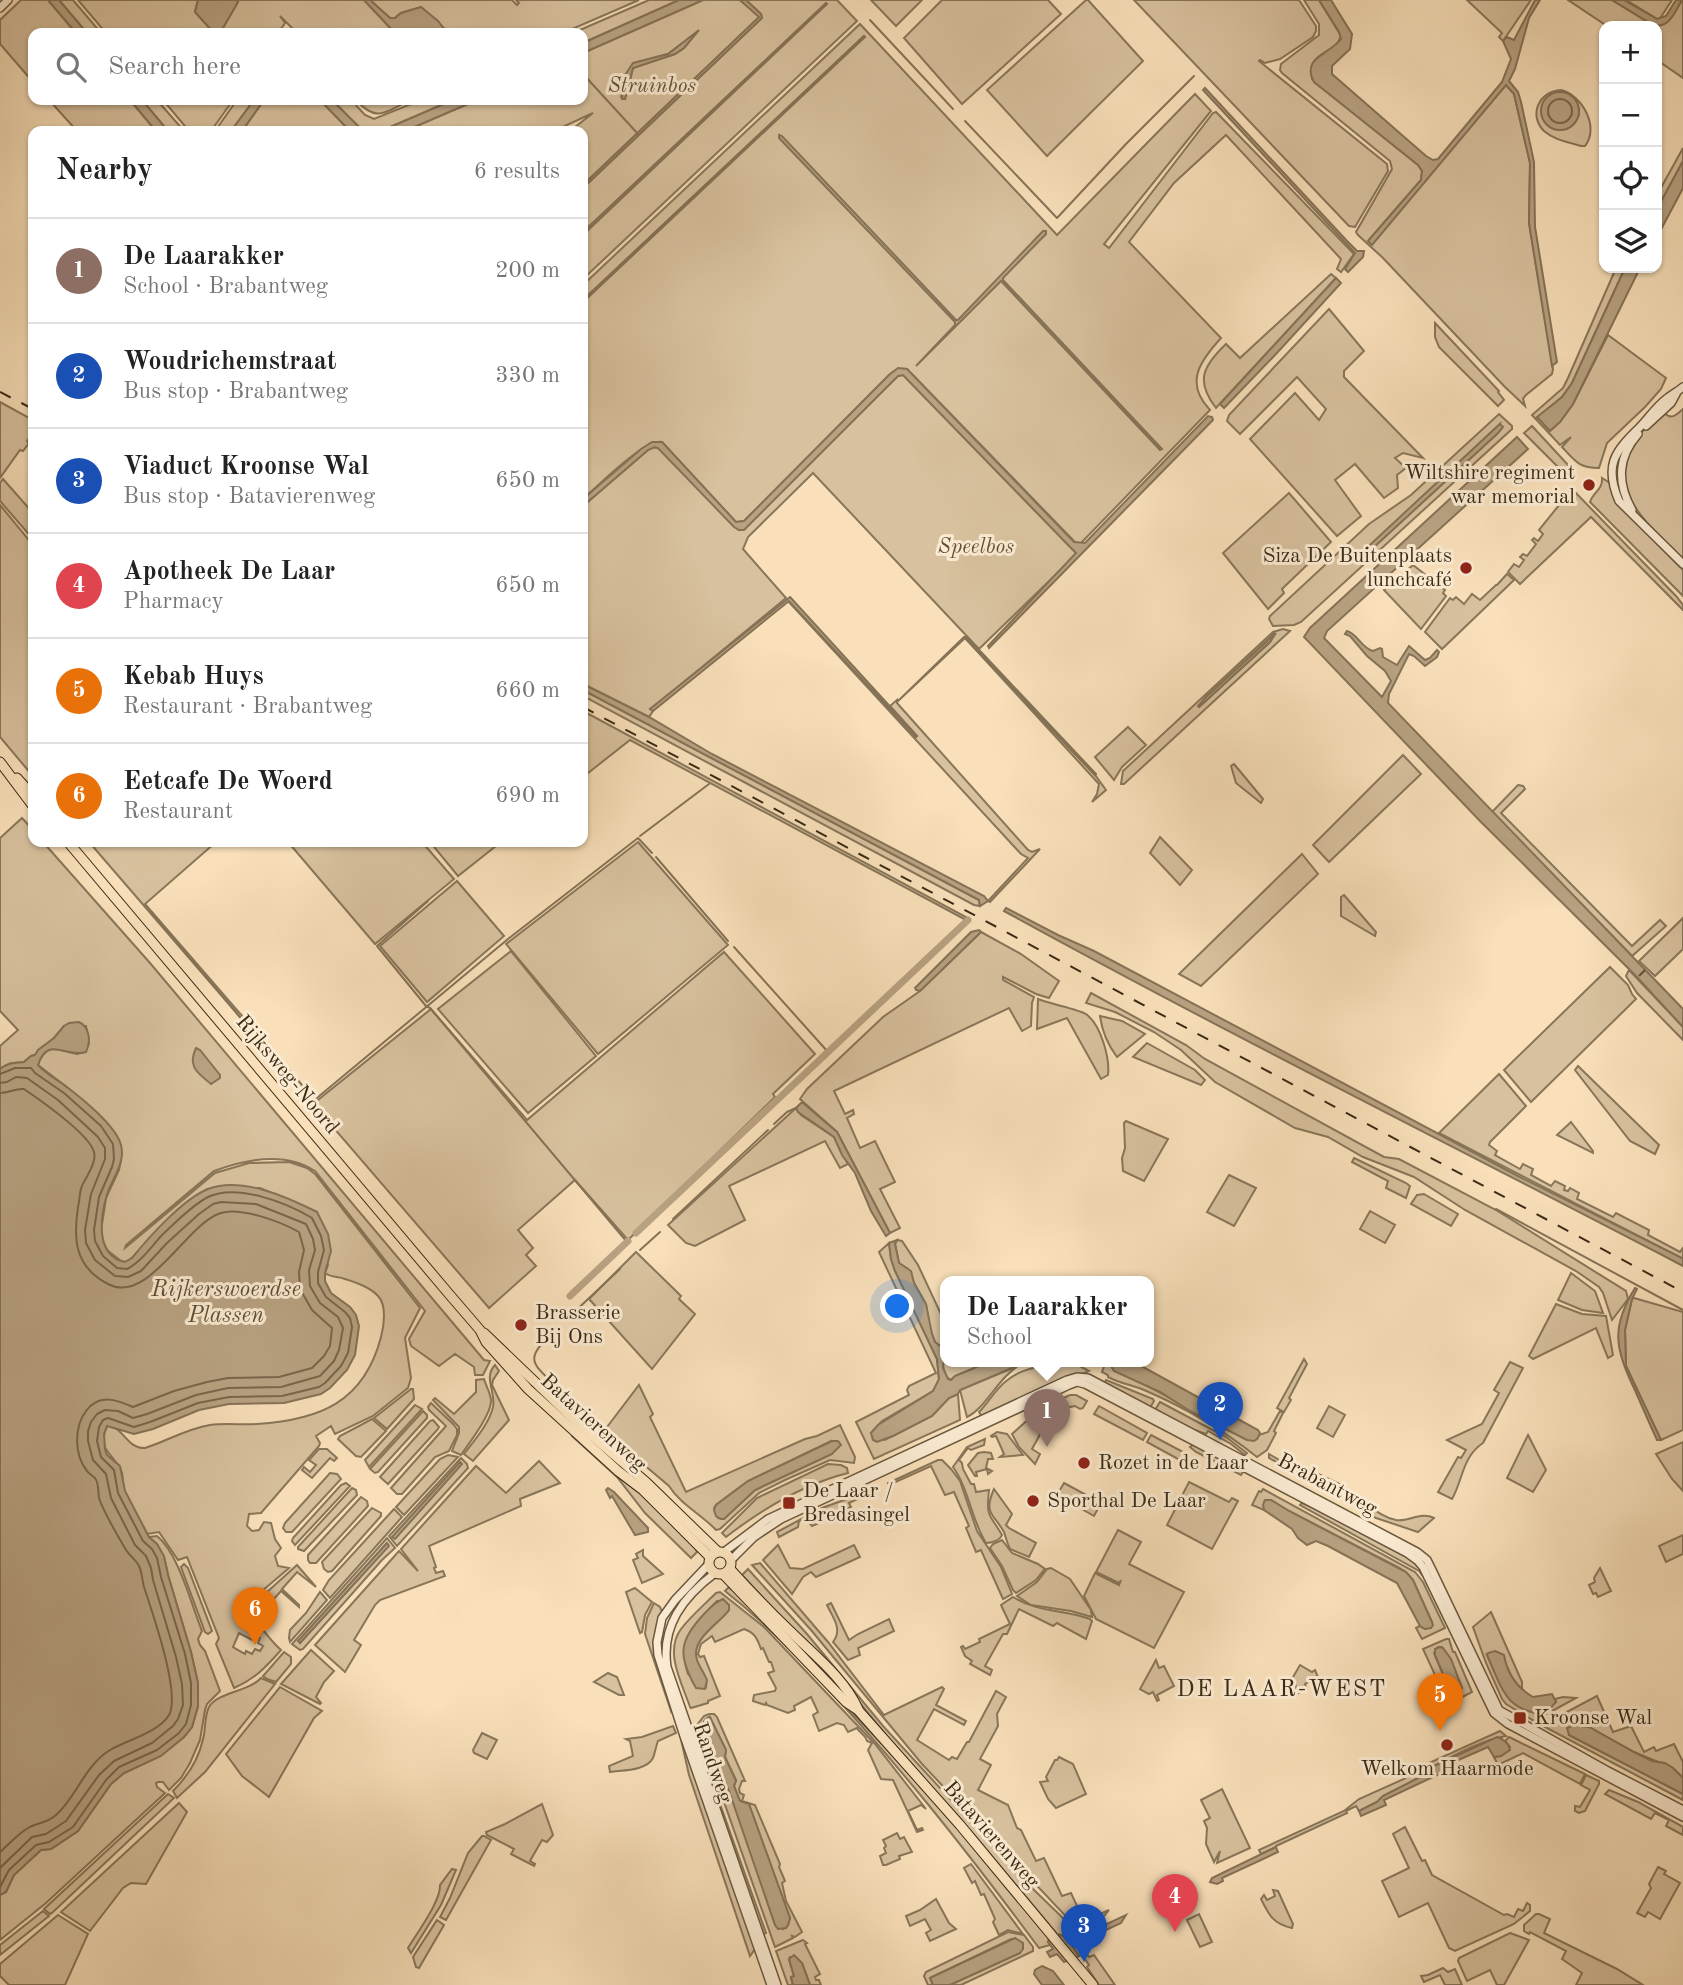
<!DOCTYPE html>
<meta charset="utf-8">
<style>
body{margin:0;font-family:"Old Standard TT",serif;background:#f2f2f2;color:#222}
.controls{position:absolute;right:21px;top:21px;display:grid;overflow:hidden;border-radius:14px;box-shadow:0 2px 5px #0004}
.controls button{width:63px;height:63px;display:grid;place-items:center;padding:0;border:0;border-bottom:2px solid #e0e0e0;background:#fff;color:#222;font:35px sans-serif}
.you{position:absolute;left:898px;top:1307px;width:24px;height:24px;margin:-18px;border:5px solid #fff;border-radius:50%;background:#1a73e8;box-shadow:0 0 0 10px #1a73e833}
.badge{display:grid;place-items:center;width:46px;height:46px;border-radius:50%;background:#8f2418;color:#fff;font-size:23px;font-weight:700}
.pin{position:absolute;translate:-50% -58px;filter:drop-shadow(0 2px 4px #0008)}
.pin::after{content:'';position:absolute;top:37px;width:24px;height:21px;background:inherit;clip-path:polygon(0 0,100% 0,50% 100%)}
.popup{position:absolute;left:940px;top:1276px;width:214px;height:91px;box-sizing:border-box;display:grid;place-content:center;border-radius:14px;background:#fff;filter:drop-shadow(0 2px 5px #0005);font-size:23px;white-space:nowrap;color:#767676}
.popup b{font-size:26px;color:#222}
.popup::after{content:'';position:absolute;left:50%;top:100%;margin-left:-14px;border:14px solid transparent;border-top-color:#fff}
.list{margin:0;padding:0;list-style:none}
h2{display:flex;justify-content:space-between;align-items:center;height:91px;margin:0;padding:0 28px;font-size:30px}
h2 small{font-size:23px;font-weight:400;color:#767676}
.list li{display:grid;grid-template-columns:46px 1fr auto;gap:21px;align-items:center;box-sizing:border-box;height:105px;padding:0 28px;border-top:2px solid #e0e0e0}
.list b{display:block;font-size:26px;white-space:nowrap}
.list p{margin:0;font-size:23px;white-space:nowrap;color:#767676}
.list em{font-size:23px;font-style:normal;color:#767676}
.icon{flex:none;width:38px;height:38px;fill:none;stroke:currentColor;stroke-width:2;stroke-linecap:round;stroke-linejoin:round}
.map{position:relative;flex:none;width:1683px;height:1985px;overflow:hidden}
.search{position:absolute;background:#fff;box-shadow:0 2px 5px #0004;left:28px;top:28px;width:560px;height:77px;display:flex;align-items:center;gap:18px;box-sizing:border-box;padding:0 24px;border-radius:14px;color:#767676;font-size:26px}
.panel{position:absolute;background:#fff;box-shadow:0 2px 5px #0004;left:28px;top:126px;width:560px;height:721px;border-radius:14px}
.map>svg:first-child{display:block}
.green{fill:#d8c19e;stroke:#887659;stroke-width:2;fill-rule:evenodd}
.water{fill:#b8a282;stroke:#857256;stroke-width:2}
.lines{fill:none;stroke-linecap:round;stroke-linejoin:round}
.shore{stroke:#78664b;stroke-width:2}
.stream{stroke:#857256;stroke-width:2}
.canal{stroke:#b8a282;stroke-width:7}
.ferry{stroke:#5f4e35;stroke-width:2;stroke-dasharray:9 7;stroke-linecap:butt}
.minor-casing{stroke:#69583e;stroke-width:10}
.major-casing{stroke:#392a14;stroke-width:11}
.minor{stroke:#fbebd2;stroke-width:7}
.major{stroke:#f9e0ba;stroke-width:9}
.rail{stroke:#392a14;stroke-width:2;stroke-dasharray:12 12;stroke-linecap:butt}
.poi-dot{fill:#8f2418;stroke:#fbebd2;stroke-width:2.5}
.labels{text-anchor:middle;dominant-baseline:central;stroke-width:6;stroke-linejoin:round;paint-order:stroke}
.park-label{font-size:21px;font-style:italic;fill:#615036;stroke:#fbebd2}
.poi-label{font-size:21px;fill:#392a14;stroke:#fbebd2;text-anchor:start}
.street-label{font-size:21px;fill:#392a14;stroke:#fbebd2}
.water-label{font-size:23px;font-style:italic;fill:#5f4e35;stroke:#fbebd2}
.neighbourhood-label{font-size:23px;letter-spacing:2px;fill:#392a14;stroke:#fbebd2}
</style>
<div class="map">
<svg width="1683" height="1985" viewBox="0 0 1683 1985">
<rect width="100%" height="100%" fill="#f9e0ba"/>
<filter id="stains"><feTurbulence type="fractalNoise" baseFrequency=".00286" numOctaves="4"/><feColorMatrix values="0 0 0 0 .2 0 0 0 0 .09 0 0 0 0 .02 0 0 0 .5 -.17"/></filter>
<radialGradient id="worn" r=".72"><stop offset=".6" stop-color="#630" stop-opacity="0"/><stop offset="1" stop-color="#630" stop-opacity=".3"/></radialGradient>
<!-- green -->
<g class="green">
<path d="M21 0H48L76 33H33V82L0 44V20Z"/>
<path d="M59 0H73L101 33H87Z"/>
<path d="M78 0H198L195 12 214 33H106Z"/>
<path d="M236 0H364L395 33H297L280 16 285 23 278 33H220L238 2Z"/>
<path d="M370 0H512L517 5 519 3 516 0H639L563 33H447L446 30 421 7 401 13 395 18H390Z"/>
<path d="M649 0H679L583 43V33H573Z"/>
<path d="M703 0H740L760 17 583 185V131H570L593 113 554 131H405L477 100H583V53ZM696 33 684 48 675 54 633 68 625 99 621 97 633 63 668 54Z"/>
<path d="M746 0H837L857 21 583 279V188L762 18 761 14Z"/>
<path d="M871 0H922L896 26Z"/>
<path d="M942 0H1048L1061 14 962 104 904 38Z"/>
<path d="M1086 0H1088L1143 61 1047 156 987 90Z"/>
<path d="M1134 0H1299L1316 26V31L1313 37 1280 59 1265 63 1260 60 1259 61 1387 164 1388 171 1355 227 1349 226Z"/>
<path d="M1304 0H1319L1341 36C1334 57 1307 49 1312 79L1418 165 1422 171 1421 180 1368 241 1506 85 1514 94 1530 163 1529 223 1553 369 1552 374 1526 395 1523 399 1525 406 1504 386 1383 258 1358 235 1356 232 1392 169 1390 161 1282 73 1280 70 1281 64 1319 35V24Z"/>
<path d="M1467 0H1531L1503 41 1499 37 1502 33Z"/>
<path d="M1568 0H1612L1653 25 1659 26 1683 0V78L1657 60V26H1607Z"/>
<path d="M1626 0H1672L1659 20Z"/>
<path d="M860 24 1057 235 1195 94 1211 111 1104 244 1109 248 1213 113 1216 112 1354 254 1341 272 1337 269 1341 259 1226 135 1174 183 1129 242 1221 338C1200 361 1184 383 1210 410L1080 544 1075 542 907 369C901 368 894 370 889 375L744 521 736 522 662 442C644 439 598 486 583 499V302L864 36 583 300V285Z"/>
<path d="M1561 90C1582 95 1600 127 1585 146H1581C1568 142 1554 140 1544 131 1528 115 1539 91 1561 90ZM1545 101 1579 108V115L1574 124 1543 118 1542 111Z"/>
<path d="M49 100H130L156 131H77Z"/>
<path d="M142 100H157L184 131H168Z"/>
<path d="M163 100H233L211 131H189Z"/>
<path d="M237 100H254L231 131H215Z"/>
<path d="M264 100H320L350 131H242Z"/>
<path d="M332 100H351L365 115 374 119 421 100H453L381 131H363Z"/>
<path d="M356 100H411C385 111 378 124 356 100Z"/>
<path d="M1683 148V161L1657 209V195Z"/>
<path d="M1616 268H1625L1572 383 1562 397 1538 418 1560 422 1573 404 1608 335 1666 378 1661 389 1645 407 1607 443 1599 468C1579 468 1575 461 1562 447L1571 437 1560 445 1532 415 1563 388 1568 378Z"/>
<path d="M1331 274 1336 278 1216 408C1195 381 1203 366 1226 344L1240 358Z"/>
<path d="M1329 309 1364 351 1344 371V377L1423 458 1403 453 1395 458 1406 468 1397 475 1398 488 1384 498 1355 464 1335 480 1361 516 1337 536 1250 439 1295 393 1319 420 1326 409 1297 377 1240 434 1227 421 1229 415Z"/>
<path d="M1435 323 1499 391 1498 392 1504 400 1498 406 1439 347 1435 337Z"/>
<path d="M903 375 1077 554 979 649 813 473 748 537 743 549 786 598 651 709 653 711 649 717 583 684V506L648 450 651 447 658 448 739 530 898 376Z"/>
<path d="M0 402 33 420V432L27 441 29 443 23 451 20 450 0 478Z"/>
<path d="M1683 409V559C1654 528 1607 496 1631 450 1633 445 1636 439 1639 435 1646 427 1656 420 1664 413 1672 420 1676 415 1683 409Z"/>
<path d="M1499 414 1512 426V429L1301 622 1294 625 1273 626 1269 619 1270 616 1369 524 1411 495ZM1500 424 1498 433 1363 557 1359 556Z"/>
<path d="M1532 426 1570 467C1573 472 1574 476 1571 480L1524 433Z"/>
<path d="M1602 478 1610 483 1620 505 1683 570V596L1590 502C1593 492 1603 490 1602 478Z"/>
<path d="M3 479 33 513V539L0 501V483Z"/>
<path d="M1572 489 1676 596 1683 605V610L1591 517 1520 584 1508 572 1514 564 1519 567 1524 560 1520 557 1523 554 1527 556 1536 544 1532 540 1534 538 1538 541 1543 534 1539 530Z"/>
<path d="M1289 493 1331 542 1282 589 1284 593 1268 609 1223 553Z"/>
<path d="M0 505 33 545 32 775 0 737Z"/>
<path d="M1413 565 1445 590 1443 593 1446 596 1421 629 1384 590Z"/>
<path d="M1507 574 1514 580 1442 649 1425 632 1450 598 1453 600 1456 597 1464 604 1472 594 1480 600 1496 585H1497Z"/>
<path d="M788 601 791 602 916 737 917 736 890 706 897 700V703L1028 850 1032 852 1040 849 990 902 988 901 1028 858 1021 854Z"/>
<path d="M1283 629 1290 631 1124 784H1121L1123 771 1273 632ZM1275 633 1270 642 1199 707 1206 697Z"/>
<path d="M965 638 1095 775 1106 790 1092 802 1097 794 1099 784Z"/>
<path d="M583 690 979 900 980 906 974 905 583 696Z"/>
<path d="M583 711 966 917V920L630 740 583 777Z"/>
<path d="M1128 727 1146 745 1122 767 1114 780 1095 757Z"/>
<path d="M1403 755 1421 774 1329 862 1313 845Z"/>
<path d="M1234 764 1263 799 1261 803 1236 783 1231 766Z"/>
<path d="M1518 785 1523 786 1525 789 1501 813 1632 946 1660 920 1666 926 1632 956 1492 812Z"/>
<path d="M22 818 33 830V842H43L150 963 463 1335 484 1360 490 1361 483 1375H475L474 1367 455 1354 439 1366 411 1346 409 1339 425 1311 315 1171C285 1151 246 1159 214 1171L126 1245 125 1248 215 1173 249 1163 289 1162 307 1168 315 1174 420 1308 405 1338 411 1378 408 1388 373 1416 335 1434 331 1426 316 1436 320 1443 319 1446 261 1513 249 1514 247 1526 252 1531 259 1530 264 1522 271 1523 275 1539 281 1548 275 1556 278 1566 289 1568 249 1602 247 1610C259 1623 268 1639 281 1650 266 1667 255 1679 234 1688L216 1644 219 1638 187 1557 178 1560 159 1532 147 1534C140 1520 129 1505 124 1490 123 1485 123 1479 122 1473 116 1454 94 1451 108 1425 124 1428 126 1448 145 1448 167 1441 186 1429 210 1425 226 1423 241 1425 257 1424 320 1420 364 1402 381 1337 384 1326 387 1305 378 1296 371 1288 355 1282 345 1279 337 1276 332 1278 325 1273L328 1265 317 1212 260 1188 207 1189 189 1201 132 1258 125 1262 121 1261 107 1250 102 1241 101 1231 106 1198 119 1170 121 1160 120 1142 106 1122 68 1088 38 1065C46 1041 59 1050 78 1054L89 1044 86 1026H64L54 1038 35 1055 31 1056 24 1062C14 1063 9 1062 0 1069V1046L18 1030 0 1011V838ZM239 1633 252 1640 255 1635 260 1638 258 1643 263 1646 260 1651 255 1649 252 1654 246 1651 245 1654 233 1647Z"/>
<path d="M1160 837 1192 870 1180 885 1150 853Z"/>
<path d="M89 842H216L145 904 309 1093 301 1092 234 1010Z"/>
<path d="M288 842H422L454 879 375 944Z"/>
<path d="M430 842H501L458 876Z"/>
<path d="M638 842 728 945 598 1054 506 944Z"/>
<path d="M1302 854 1318 874 1201 986 1179 974Z"/>
<path d="M457 881 504 936 427 1002 380 946Z"/>
<path d="M1344 895 1376 932 1375 936 1341 916V897Z"/>
<path d="M1683 918V949L1655 976 1639 961Z"/>
<path d="M981 932 1021 954 1059 981 1049 998 1036 994 1003 977V980L1034 997 1032 1003 1031 1026 1022 1031 1009 1008 834 1091 845 1114 853 1110 854 1114 847 1118 860 1148 875 1141 895 1182 880 1189 900 1228 890 1233 837 1132 800 1099 807 1089 883 1017 920 991Z"/>
<path d="M511 951 596 1056 528 1113 438 1009Z"/>
<path d="M724 952 815 1054 773 1094 775 1097 628 1240 575 1180 518 1230 533 1248 526 1255 536 1266 489 1308 313 1104 431 1009 527 1120Z"/>
<path d="M1610 967 1628 985 1632 994 1636 999 1531 1102 1504 1070Z"/>
<path d="M1629 970 1683 1027V1040L1637 993 1626 976Z"/>
<path d="M1091 993 1186 1045 1205 1059 1384 1157 1399 1159 1496 1210 1626 1291 1628 1299 1612 1320 1603 1293 1599 1287 1576 1271 1465 1210 1414 1177 1363 1157 1328 1137 1295 1128 1215 1082 1181 1050 1154 1032 1115 1012 1086 1003Z"/>
<path d="M1038 999C1050 1004 1078 1009 1086 1014 1101 1025 1110 1058 1108 1075L1101 1079 1067 1018 1037 1029Z"/>
<path d="M1100 1016 1122 1021 1145 1034 1117 1057C1108 1045 1102 1031 1100 1016Z"/>
<path d="M1147 1043 1195 1070 1205 1080 1201 1085 1133 1057Z"/>
<path d="M1578 1066 1659 1145 1655 1154 1630 1141 1575 1070Z"/>
<path d="M1499 1074 1526 1106 1490 1142 1489 1145 1497 1151 1495 1155 1520 1169 1523 1164 1533 1169 1531 1175 1551 1186 1555 1181 1565 1186 1564 1190 1568 1191 1570 1188 1579 1193 1577 1199 1613 1217 1616 1213 1649 1230 1648 1235 1680 1252 1683 1248V1259L1439 1133Z"/>
<path d="M796 1108 801 1115 834 1137 848 1164 840 1168 825 1141 729 1186 745 1220 695 1246 686 1243 668 1225Z"/>
<path d="M1126 1121 1168 1139 1144 1181 1123 1171 1122 1158 1125 1148 1124 1123Z"/>
<path d="M1571 1122 1593 1151V1153L1557 1135Z"/>
<path d="M1354 1158 1406 1183 1410 1186 1406 1198 1386 1188 1388 1181 1352 1162Z"/>
<path d="M1229 1175 1256 1188 1234 1226 1207 1212Z"/>
<path d="M1424 1194 1458 1214 1451 1226 1411 1204 1417 1195Z"/>
<path d="M1370 1211 1395 1225 1385 1243 1360 1229Z"/>
<path d="M897 1240 902 1241 918 1265 941 1314 945 1328 946 1361H991L955 1376 951 1380C940 1374 944 1360 943 1349L935 1342 929 1326 926 1304 914 1283 908 1269 899 1263 895 1244Z"/>
<path d="M889 1243 891 1259 895 1271 937 1359 939 1381 933 1391 882 1421 871 1433 885 1440 932 1416 949 1398 958 1394 960 1420 874 1459 856 1422 909 1395 907 1390 909 1386 936 1373 879 1252Z"/>
<path d="M636 1252 681 1296 679 1299 695 1314 652 1369 589 1299Z"/>
<path d="M1571 1273 1595 1291 1603 1313 1582 1310 1558 1300Z"/>
<path d="M1634 1298 1683 1312V1430L1661 1440 1626 1366 1625 1330 1632 1299Z"/>
<path d="M1556 1304 1582 1314 1606 1316 1613 1355 1608 1358 1596 1328 1533 1359 1529 1356Z"/>
<path d="M1304 1359 1307 1364 1289 1398 1291 1400 1284 1412 1277 1408Z"/>
<path d="M1106 1361H1113L1111 1366 1247 1440 1257 1439 1259 1435 1268 1432 1280 1411 1283 1413 1274 1431 1276 1433 1267 1450 1257 1457C1223 1430 1184 1407 1144 1390 1132 1385 1119 1383 1108 1377V1375L1102 1372Z"/>
<path d="M1063 1362 1076 1364 1089 1371 982 1417 979 1412C988 1403 995 1390 1005 1382 1020 1368 1043 1366 1063 1362Z"/>
<path d="M1510 1362 1523 1368 1483 1443C1462 1457 1463 1480 1452 1499L1438 1492 1458 1457 1461 1458 1466 1450 1447 1440 1482 1424 1499 1393 1494 1390Z"/>
<path d="M495 1365 499 1371 493 1380 492 1385 509 1420 473 1461 464 1454C474 1441 489 1424 493 1407 496 1391 483 1378 495 1365Z"/>
<path d="M1018 1366C997 1379 986 1408 967 1417L960 1390Z"/>
<path d="M484 1379C486 1386 491 1394 491 1401 491 1415 469 1443 461 1455L452 1451 459 1433V1427L433 1400 435 1398 454 1414 476 1392V1380Z"/>
<path d="M1106 1380 1153 1399 1154 1401 1150 1408 1104 1384Z"/>
<path d="M639 1385 653 1414 650 1417 686 1492 805 1439 817 1436 840 1425 855 1457 854 1463 830 1460 785 1480 759 1493 720 1529 716 1530C701 1514 681 1505 669 1486L604 1431ZM831 1441 832 1454 755 1490 724 1519 718 1518 714 1508 716 1505 748 1481Z"/>
<path d="M411 1389H413L414 1399 387 1429 374 1418Z"/>
<path d="M1070 1395H1076L1087 1401 1083 1408 1080 1409 1075 1406 1060 1409 1048 1434 1042 1431 1032 1449 1040 1454 1035 1464 1019 1447 1012 1434 1041 1408Z"/>
<path d="M1160 1402 1226 1437 1247 1453 1245 1455 1231 1444 1208 1431 1206 1434 1186 1427 1155 1410Z"/>
<path d="M431 1403 453 1424 457 1429V1435L449 1451 435 1457 402 1494H397L391 1488 446 1426 429 1410 428 1407Z"/>
<path d="M415 1405 422 1409 369 1467 365 1460Z"/>
<path d="M1099 1406 1147 1433 1143 1440 1094 1414Z"/>
<path d="M1329 1406 1345 1415 1333 1437 1317 1428Z"/>
<path d="M423 1411 427 1415V1418L378 1472 375 1473 370 1469Z"/>
<path d="M372 1419 386 1431 361 1457 356 1456 338 1439 340 1436Z"/>
<path d="M433 1420 439 1427 438 1429 388 1484 380 1477 430 1421Z"/>
<path d="M997 1432 1007 1434 1023 1455 1000 1457 1004 1454 996 1436 992 1437 991 1436Z"/>
<path d="M574 1434 646 1497 698 1547 696 1550 697 1552 691 1558 645 1513 617 1477 572 1436Z"/>
<path d="M1151 1435 1183 1452 1187 1464 1147 1442Z"/>
<path d="M1528 1435 1546 1470 1533 1492 1507 1478Z"/>
<path d="M985 1439 984 1445 971 1450 968 1448 959 1460 962 1463 963 1469 971 1484H974L976 1492 989 1490C986 1518 989 1513 1002 1535 1000 1540 992 1543 986 1543 971 1519 969 1489 953 1467L967 1447Z"/>
<path d="M1683 1442V1491L1672 1479 1656 1454Z"/>
<path d="M1194 1444 1245 1469 1241 1475 1196 1452 1190 1447Z"/>
<path d="M319 1449H327L337 1458 334 1461 330 1458 312 1478 302 1470 304 1467 310 1472 316 1465 309 1460Z"/>
<path d="M984 1452 991 1453 993 1459H988L986 1468 992 1471 988 1474 987 1469 976 1472 977 1476H975L968 1465 978 1453Z"/>
<path d="M1269 1454 1295 1469 1310 1470 1344 1486 1339 1492 1328 1489 1269 1458Z"/>
<path d="M448 1455 458 1457 404 1515 396 1507 440 1459Z"/>
<path d="M461 1458 467 1464 468 1468 397 1546 389 1536Z"/>
<path d="M938 1460H942L951 1469 960 1481 977 1531 1001 1567 1011 1591 1012 1594 1003 1599 981 1550 976 1552 966 1528 969 1526 954 1492 945 1495 931 1466 889 1485 888 1483Z"/>
<path d="M539 1461 560 1483 520 1499 521 1506 429 1546 436 1567 434 1568 436 1573 443 1571 445 1576 380 1600 375 1605 354 1640 361 1645 345 1672 315 1645 399 1551 418 1571 401 1549 476 1466 506 1493Z"/>
<path d="M828 1464 841 1465 847 1468 848 1473C804 1484 761 1510 726 1537L722 1533 757 1498Z"/>
<path d="M330 1473 337 1474 341 1479 292 1532H286L283 1528 285 1523Z"/>
<path d="M1189 1482 1229 1502 1232 1498 1238 1501 1212 1549 1167 1525Z"/>
<path d="M346 1483 350 1486 295 1545 292 1541 293 1538 341 1485Z"/>
<path d="M1064 1483 1101 1503 1094 1516 1057 1495Z"/>
<path d="M352 1488 356 1490 357 1495 304 1551 298 1549V1547Z"/>
<path d="M994 1489 1012 1514 1006 1525 1009 1528 1036 1543 1029 1557 1010 1549C1007 1543 1006 1538 1004 1532 994 1514 983 1514 994 1489Z"/>
<path d="M1263 1489 1415 1572 1423 1582 1445 1628 1422 1639 1416 1628 1420 1626 1425 1629 1432 1622 1413 1580 1406 1572 1398 1567 1289 1511 1271 1500 1264 1502V1510L1252 1505 1259 1491 1261 1492Z"/>
<path d="M1348 1492C1365 1500 1377 1516 1396 1520 1409 1522 1421 1511 1434 1518L1418 1532 1376 1518 1364 1511 1348 1493Z"/>
<path d="M863 1493 864 1496 849 1503 851 1507 830 1517 827 1513 817 1519 819 1523 812 1526 807 1520 803 1519 799 1521 798 1527 779 1537 777 1532 822 1508Z"/>
<path d="M361 1497 367 1501 368 1506 316 1563H310L308 1560V1555Z"/>
<path d="M1302 1503 1326 1513 1405 1554 1419 1564 1446 1618 1444 1619 1425 1579 1419 1571 1300 1505Z"/>
<path d="M372 1508 381 1513V1516L332 1571 328 1572 324 1569 322 1562Z"/>
<path d="M394 1509 402 1517 330 1598 323 1590 329 1580Z"/>
<path d="M1118 1530 1141 1542 1129 1564 1184 1592 1154 1648 1096 1619 1084 1596 1095 1573 1119 1585 1121 1580 1119 1583 1096 1572Z"/>
<path d="M1683 1535V1554L1666 1562 1659 1546Z"/>
<path d="M157 1536C179 1554 191 1604 202 1631L198 1639 200 1645 205 1651 220 1691 207 1704 205 1710 200 1740 190 1763 181 1778 169 1790 163 1782H158L156 1783 157 1787 165 1793 46 1903 0 1940V1895L6 1892 14 1875 41 1850 51 1849 78 1831 111 1784 124 1773 160 1756 184 1737 192 1727 198 1706V1683L191 1652 168 1575C166 1559 160 1548 149 1537Z"/>
<path d="M387 1538 395 1548 382 1560 303 1649 300 1650 292 1644ZM387 1543 361 1576 300 1643 299 1641Z"/>
<path d="M1002 1540 1012 1553 1038 1564 1045 1569 1036 1580 1016 1593 1013 1590 1002 1566 990 1548 993 1544Z"/>
<path d="M778 1545 790 1568 803 1569 854 1545 860 1557 816 1577 811 1572 803 1577 792 1594 763 1560Z"/>
<path d="M643 1550V1556L663 1574 642 1583 633 1560 638 1558 636 1554Z"/>
<path d="M760 1563 828 1642 884 1715 942 1687 944 1689 936 1705 966 1721 964 1725 934 1709 917 1740 949 1760 952 1757 957 1759 967 1742H969L996 1691 1006 1697 997 1714 998 1726 980 1759 991 1765 978 1790 1008 1805 1017 1828 1021 1830 1036 1861 1044 1858 1062 1896 1071 1893 1084 1921 1109 1910 1103 1917V1920L1081 1930 1075 1926 922 1764 811 1630 752 1565Z"/>
<path d="M184 1564 188 1568 212 1631 208 1634 205 1632 181 1567Z"/>
<path d="M297 1565 316 1587 297 1572 282 1589 299 1605V1607L281 1591 264 1610 261 1609 257 1614 254 1607 257 1601Z"/>
<path d="M1051 1568 1070 1579 1091 1610 1092 1617 1071 1611 1031 1605 1017 1596 1037 1582 1047 1569Z"/>
<path d="M1600 1568 1611 1591 1598 1597 1596 1593 1593 1594 1589 1585 1595 1582 1594 1578Z"/>
<path d="M748 1569 807 1634 883 1726 1031 1887 1069 1924 1073 1930 1072 1934 1065 1938 1062 1935 1057 1934 976 1837 887 1736 828 1664 790 1627 742 1575Z"/>
<path d="M729 1587 731 1589 733 1587 881 1743 958 1828 1049 1937 1048 1942 1050 1945 1039 1948C972 1858 903 1769 826 1687 793 1652 763 1621 725 1591Z"/>
<path d="M635 1588 652 1602 645 1615 642 1632 640 1633 626 1592Z"/>
<path d="M320 1592 327 1600 290 1642 289 1638 290 1630 306 1613Z"/>
<path d="M720 1592 764 1627 875 1744 926 1809 921 1805 908 1811 917 1830 922 1828 923 1830 917 1832 893 1780 881 1779 868 1750 872 1743 867 1741C865 1734 860 1734 857 1728L848 1732 844 1725 837 1723 819 1731 813 1715 818 1712 811 1697 794 1706 795 1710 788 1713 767 1705 766 1703 765 1705 753 1701 754 1695 775 1691 776 1688 768 1673 774 1671 771 1662H769L763 1648 761 1649C757 1638 755 1633 744 1629L715 1642 712 1636 701 1644 698 1654 700 1657 704 1656 720 1696 708 1701V1703L691 1708 690 1707C682 1683 664 1652 681 1629 691 1616 704 1605 716 1593ZM717 1601 729 1605V1610C718 1625 689 1640 697 1661 701 1671 708 1676 706 1687L688 1674C676 1638 695 1625 717 1601Z"/>
<path d="M1013 1597C1039 1613 1062 1609 1090 1619L1092 1621 1086 1639 1057 1623 1053 1626 1019 1609 1007 1634H1003L985 1666 992 1670 990 1675 970 1664 972 1661 965 1656 961 1647 963 1646 965 1649 980 1642 979 1639 1010 1624 1001 1605Z"/>
<path d="M654 1603 660 1607 662 1612C646 1647 660 1674 672 1707L671 1711 645 1634 647 1618Z"/>
<path d="M831 1603 849 1640 858 1634 889 1619 894 1631 858 1648 860 1655 848 1660 833 1642C843 1629 833 1618 827 1605Z"/>
<path d="M1491 1612 1522 1682V1690L1513 1680 1506 1665 1487 1655C1499 1681 1505 1703 1534 1713L1556 1702 1555 1699 1563 1697 1576 1698 1534 1721 1506 1704 1502 1699 1486 1663 1473 1627Z"/>
<path d="M1446 1639H1449L1453 1652H1455L1472 1692 1451 1703 1443 1687 1441 1688 1423 1649ZM1438 1647H1442C1452 1660 1459 1676 1460 1693L1452 1695 1435 1656 1434 1653Z"/>
<path d="M311 1650 334 1671 324 1682 316 1697 321 1703 320 1704 281 1684Z"/>
<path d="M284 1652 291 1657V1664L276 1682 267 1679 263 1676Z"/>
<path d="M1156 1660 1159 1668 1164 1666 1174 1686 1157 1695 1159 1700 1157 1701 1153 1692 1149 1694 1140 1689Z"/>
<path d="M1300 1665 1312 1672 1315 1670 1320 1682 1316 1684 1314 1679 1305 1684 1307 1689 1294 1695 1293 1691 1297 1689 1294 1682 1289 1684Z"/>
<path d="M608 1673 617 1677 624 1695H619L594 1682Z"/>
<path d="M261 1678 275 1684 205 1772 177 1798 173 1791C187 1777 199 1758 203 1739 206 1729 204 1717 209 1707 218 1692 248 1692 261 1678Z"/>
<path d="M280 1687 322 1711 314 1718 269 1797 242 1776 226 1754Z"/>
<path d="M1597 1696 1613 1732 1631 1726 1644 1752 1654 1747 1656 1751 1674 1744 1683 1762V1778L1673 1768 1634 1752 1589 1727 1574 1725 1569 1735 1683 1794V1800L1545 1727 1557 1717Z"/>
<path d="M709 1714H714L717 1717 745 1781H742L739 1789 740 1793 744 1795 742 1801 755 1805 780 1864 779 1867 785 1881 782 1883 786 1901 802 1932 795 1937 792 1936 793 1938 775 1947 697 1725 704 1716ZM709 1717 726 1750 725 1757 736 1780 734 1786 740 1802 749 1805 790 1918 788 1925 783 1929 729 1791 702 1726 705 1720Z"/>
<path d="M673 1726 676 1733 658 1741C656 1746 655 1753 653 1758 646 1771 623 1770 610 1772L609 1766 633 1756 630 1741 626 1739 642 1737Z"/>
<path d="M694 1731 766 1933 761 1935 690 1732Z"/>
<path d="M1500 1731 1506 1736C1478 1741 1448 1759 1422 1772L1423 1776 1383 1796 1377 1802 1359 1811 1356 1806 1346 1811 1347 1813 1276 1846V1847L1261 1854 1259 1850 1344 1811 1359 1799 1404 1779 1420 1767Z"/>
<path d="M482 1733 497 1740 487 1759 474 1753 473 1750Z"/>
<path d="M680 1735H682L755 1949 750 1956 689 1775Z"/>
<path d="M1509 1737 1585 1774 1580 1784 1523 1753 1498 1765 1494 1757 1501 1756 1510 1747 1505 1741Z"/>
<path d="M1059 1757 1073 1764 1086 1794 1056 1808 1048 1799 1040 1782 1048 1781 1046 1777 1055 1760H1057Z"/>
<path d="M1586 1775 1599 1781V1784L1585 1811 1579 1813 1575 1811V1806L1580 1807 1590 1790 1581 1785Z"/>
<path d="M1222 1789 1250 1848 1217 1863 1220 1851 1214 1862 1206 1844 1207 1828 1204 1821 1210 1818 1201 1800Z"/>
<path d="M1609 1790 1638 1802 1683 1827V1835L1666 1826 1669 1820 1655 1813 1651 1819 1605 1794Z"/>
<path d="M168 1794 174 1798 52 1913 50 1914 44 1909Z"/>
<path d="M179 1803 187 1812 146 1884 131 1883 123 1888 90 1931 61 1912Z"/>
<path d="M542 1804 553 1835 547 1842 542 1840 530 1861 535 1864 534 1866 511 1854 514 1849 487 1835 486 1832 505 1824Z"/>
<path d="M1405 1827 1422 1861 1425 1860 1432 1875 1504 1915 1507 1914 1514 1917 1518 1909 1523 1911 1527 1903 1530 1905V1911L1514 1924 1455 1951 1449 1948 1428 1903 1399 1917 1382 1881 1409 1868 1393 1834Z"/>
<path d="M897 1833 900 1839 904 1837 912 1852 899 1856 900 1859 886 1865H883L880 1856 886 1853 884 1848 886 1846 883 1840Z"/>
<path d="M482 1836H484L491 1840 446 1920 440 1917 450 1898 468 1853Z"/>
<path d="M971 1864 1023 1934 1008 1930 999 1935 993 1922 995 1919 984 1894 981 1895 975 1881 972 1883 964 1868Z"/>
<path d="M1658 1867 1666 1871 1664 1874 1680 1883 1660 1919 1648 1912 1645 1917 1637 1913 1651 1888 1649 1884Z"/>
<path d="M452 1869 456 1870 441 1905 411 1953 408 1948C417 1933 441 1901 440 1885Z"/>
<path d="M1273 1890 1278 1891 1293 1924 1292 1928C1273 1924 1269 1915 1261 1899L1264 1895 1267 1900 1275 1896Z"/>
<path d="M936 1899 949 1923 956 1929 930 1941 926 1933 931 1930 925 1919 910 1926 906 1916 920 1910Z"/>
<path d="M43 1911 49 1916 0 1955V1945Z"/>
<path d="M1199 1914 1212 1942 1200 1947 1187 1920Z"/>
<path d="M1536 1914H1539L1550 1919 1544 1933 1617 1969 1643 1985H1576L1582 1973 1562 1959 1566 1951 1530 1932 1529 1934 1524 1931V1925Z"/>
<path d="M58 1915 88 1934 65 1985H9L0 1976V1964Z"/>
<path d="M437 1920 444 1925 419 1968 416 1967 413 1957Z"/>
<path d="M1008 1932 1024 1935 1033 1947V1951L961 1985H950L1020 1953 1011 1939 930 1978 933 1985H928L924 1976 926 1972Z"/>
<path d="M1510 1933 1529 1940 1504 1985H1497L1490 1970 1467 1981 1458 1961 1459 1958Z"/>
<path d="M803 1940 807 1943 805 1944 820 1974 815 1977 816 1980H819L821 1985H810L802 1963 790 1957 789 1959 794 1976 791 1978 793 1985H788L776 1951Z"/>
<path d="M1081 1942 1088 1950 1086 1953 1089 1957 1094 1955 1115 1985H1099L1087 1967 1089 1965 1082 1955 1079 1956 1071 1947Z"/>
<path d="M1443 1968 1448 1972 1455 1969 1462 1985H1445L1440 1975 1424 1982 1421 1976 1428 1975Z"/>
</g>
<!-- water -->
<g class="water">
<path d="M48 0H59L87 33H76Z"/>
<path d="M198 0H236L238 2 220 33H214L195 12Z"/>
<path d="M364 0H370L390 18H395L401 13 421 7 438 21 447 33H395Z"/>
<path d="M679 0H703L583 53V43Z"/>
<path d="M740 0H746L761 14 762 18 583 188V185L759 17Z"/>
<path d="M1319 0H1331L1352 34 1350 49 1332 66V74L1426 156 1433 160 1438 159 1502 82 1511 59 1503 41 1507 37 1514 40 1535 0H1540L1529 18 1515 69 1509 81 1518 92 1521 102 1534 162 1535 227 1557 362 1552 366 1529 223 1530 163 1514 94 1506 85 1372 245 1368 241 1421 180 1422 171 1418 165 1314 82C1301 57 1329 55 1341 39L1339 32Z"/>
<path d="M1612 0H1624L1657 19 1666 16 1676 0H1682C1675 12 1669 29 1653 25Z"/>
<path d="M826 3 827 4 583 235V232Z"/>
<path d="M699 30 684 48 675 54 633 68 625 99H622L625 75 633 63 668 54Z"/>
<path d="M864 36 865 37 583 302V300Z"/>
<path d="M1205 88 1348 242 1357 251H1364L1363 257 1348 272 1345 269 1355 253 1203 90Z"/>
<circle cx="1560" cy="111" r="19"/>
<path d="M130 100H142L168 131H156Z"/>
<path d="M254 100H264L242 131H231Z"/>
<path d="M320 100H332L363 131H350Z"/>
<path d="M453 100H477L405 131H381Z"/>
<path d="M779 135 782 136 956 320H958L1043 231H1046V234L1003 278V280L1162 449 1160 450 1001 281 916 366 955 325V322L779 138Z"/>
<path d="M1683 161V188L1657 237V209Z"/>
<path d="M1625 268H1640L1573 404 1560 422 1550 431 1537 417 1562 397 1572 383Z"/>
<path d="M1336 278 1341 283 1276 354 1224 408 1220 404Z"/>
<path d="M898 368 907 369 1074 542 1085 543 1208 416 1212 417 1213 420 989 648 988 646 1076 553 903 375 898 376 744 530H739L734 527 658 448 655 447 648 450 583 506V499L641 449 652 442H662L736 522 744 521 889 375Z"/>
<path d="M1500 424 1503 427 1498 433 1361 559 1358 556Z"/>
<path d="M1517 437 1528 449 1327 631 1324 638 1382 697 1391 681 1385 671 1367 656 1350 636 1345 634 1347 631C1358 634 1361 648 1373 651L1380 648 1382 649 1383 657 1397 665 1409 646 1425 660 1430 658 1437 650 1439 652 1437 657 1425 666 1414 656 1409 654 1389 694 1388 703 1683 1009V1027L1635 975 1480 821 1304 637 1310 628Z"/>
<path d="M790 597 917 736 916 737 789 601 653 711 650 709Z"/>
<path d="M1276 633 1270 642 1199 707 1198 706 1206 697Z"/>
<path d="M964 637H967L1096 774 1095 775 965 638 897 702Z"/>
<path d="M583 684 649 717 712 754 984 896 988 901 980 906 979 900 583 690Z"/>
<path d="M1006 908 1058 935 1094 951 1516 1175 1680 1257 1683 1259V1266C1457 1148 1228 1034 1004 911Z"/>
<path d="M979 930 981 932 920 991 916 990 915 988 971 932Z"/>
<path d="M79 1022C90 1027 91 1042 86 1052 66 1059 48 1034 38 1065 46 1074 58 1080 68 1088 84 1100 113 1124 120 1142 128 1162 110 1180 106 1198 100 1220 96 1256 125 1262L132 1258C149 1237 183 1199 208 1189 241 1176 287 1197 317 1212L328 1234 331 1251 325 1273V1281L331 1293 350 1307 356 1315 359 1326 355 1355 347 1370 330 1388 321 1394 284 1403 229 1404 199 1410 153 1429 134 1434 107 1426 104 1434 105 1449 107 1455 120 1466 125 1491 149 1537 157 1544 164 1556 168 1575 191 1652 198 1683V1706L192 1727 184 1737 161 1756 124 1773 111 1784 78 1831 51 1849 41 1850 14 1875 6 1892 0 1895V1069C9 1062 14 1063 24 1062L31 1056 35 1055 38 1050 54 1038 64 1026 69 1023Z"/>
<path d="M196 1048 200 1050 220 1075V1078L211 1084C198 1073 187 1067 196 1048Z"/>
<path d="M801 1103H803L837 1132 890 1233 886 1236 871 1211 855 1173 842 1155 834 1137 798 1112 796 1108Z"/>
<path d="M897 1240 895 1244 899 1263 911 1271 914 1283 926 1304 932 1334 935 1342 944 1349 943 1368 948 1379 951 1380 955 1376 991 1361H1028L960 1390 958 1394 949 1398 932 1416 893 1436 877 1442 873 1440 871 1433 878 1425 933 1391 939 1379 937 1359 895 1271 891 1259 889 1243Z"/>
<path d="M1635 1288 1637 1289 1632 1299 1625 1330 1626 1366 1661 1440H1657L1653 1431C1646 1416 1640 1401 1633 1386 1614 1347 1612 1325 1635 1288Z"/>
<path d="M1113 1361H1132L1143 1367 1258 1430 1260 1433 1257 1439 1254 1441 1247 1440 1190 1411 1160 1392 1114 1371 1111 1366Z"/>
<path d="M832 1441H838L841 1445 832 1454 755 1490 724 1519H721L716 1516 714 1510 716 1505 748 1481Z"/>
<path d="M460 1462 462 1464 395 1539 392 1537Z"/>
<path d="M608 1488 614 1492 648 1528V1532L635 1535 612 1496 610 1498 606 1490Z"/>
<path d="M1265 1500H1271L1289 1511 1406 1572 1413 1580 1431 1620 1433 1625 1431 1628 1425 1629 1420 1626 1397 1583 1328 1546 1316 1541 1307 1545 1298 1538 1292 1529 1264 1510 1263 1505Z"/>
<path d="M387 1543 389 1546 300 1643 298 1641Z"/>
<path d="M723 1599 729 1605V1610C719 1624 690 1639 697 1660 699 1666 704 1673 707 1680L705 1689 696 1688C677 1655 679 1640 705 1613 711 1607 715 1602 723 1599Z"/>
<path d="M1440 1647 1443 1648 1451 1659 1462 1688 1460 1693 1452 1695 1435 1655V1649Z"/>
<path d="M1495 1651 1504 1655C1507 1673 1516 1687 1533 1697L1552 1694 1556 1702C1545 1717 1525 1714 1511 1701 1500 1690 1494 1670 1487 1655L1488 1653Z"/>
<path d="M710 1717 726 1750 725 1757 736 1781 734 1786 740 1801 749 1804 790 1918 788 1925 786 1928 778 1929 775 1925 729 1791 702 1726 705 1720Z"/>
<path d="M1574 1725 1589 1727 1634 1752 1652 1761 1665 1763 1673 1768 1683 1778V1794L1569 1735 1567 1728Z"/>
<path d="M1497 1737C1503 1739 1509 1743 1510 1750L1501 1756 1494 1757 1488 1747 1456 1761 1457 1764 1449 1767 1450 1769 1384 1800 1386 1805 1361 1816 1359 1811 1377 1802 1383 1796 1422 1776 1421 1772Z"/>
<path d="M1276 1847 1278 1852 1222 1878 1223 1881 1217 1884 1210 1882 1212 1878Z"/>
<path d="M1126 1915 1121 1923 1072 1946 1079 1956 1064 1962 1057 1954 1050 1957 1047 1952 1053 1949 1048 1942 1062 1935 1068 1942Z"/>
<path d="M1015 1938 1023 1943V1949L1020 1953 950 1985H933L930 1978 932 1977Z"/>
<path d="M794 1955 802 1963 810 1985H793L791 1977 794 1976 789 1959Z"/>
<path d="M1042 1966 1053 1971 1064 1985H1042L1034 1974 1035 1970Z"/>
</g>
<g class="lines">
<!-- shore -->
<g class="shore">
<circle cx="1560" cy="111" r="12"/>
<path d="M0 1074 15 1068H31L35 1073 64 1093 101 1126 113 1144 114 1159 112 1167 99 1197 94 1230 95 1241 103 1256 117 1268 127 1269C141 1262 151 1247 162 1235 176 1222 191 1206 208 1197 237 1183 287 1203 312 1218L321 1236 324 1250 318 1272V1283L326 1297 345 1312 350 1318 352 1327 348 1353 341 1366 325 1383 319 1387 282 1396 229 1397 198 1403 150 1422 134 1427 108 1418 103 1420 99 1427 97 1441 101 1457 114 1470 118 1493 143 1541 152 1549 157 1558 161 1577 185 1654 191 1683V1705L186 1724 179 1733 157 1750 119 1767 106 1780 73 1827 49 1842 36 1845 9 1870 0 1887"/>
<path d="M0 1083 7 1082 16 1077 27 1078 58 1100 98 1137 105 1148V1159L91 1194 85 1230 86 1243 95 1260 115 1276 128 1277 141 1271 167 1243 199 1214 213 1204 221 1202 256 1204 306 1224 313 1239 315 1250 309 1270 310 1286 320 1303 338 1317 343 1328 339 1350 334 1361 320 1376 281 1387 228 1388 196 1395 147 1414 133 1418 118 1411 105 1410 97 1414 91 1422 88 1431V1441L93 1460 106 1474 111 1498 135 1545 146 1556 151 1568 153 1580 176 1657 182 1684 183 1705 178 1719 173 1726 152 1743 114 1761 99 1775 66 1821 46 1834 32 1837 0 1868"/>
<path d="M0 1093C9 1093 16 1088 24 1089 40 1100 89 1134 94 1152 97 1162 86 1177 82 1186 79 1193 80 1200 78 1207 73 1240 75 1267 108 1284 147 1305 184 1228 218 1214 238 1205 281 1222 299 1232L304 1250 299 1272 300 1289 312 1310 332 1328 330 1346 324 1356 312 1368 279 1377 228 1378 207 1382 174 1391 133 1407C117 1400 99 1393 86 1411 74 1427 74 1455 87 1471 89 1474 92 1475 95 1478 99 1483 98 1492 99 1498 103 1511 119 1538 126 1550 130 1556 136 1560 139 1566 142 1572 142 1580 144 1587 152 1612 181 1693 169 1715 158 1733 127 1740 110 1750 84 1766 76 1798 56 1815 46 1824 38 1822 28 1828 18 1834 9 1844 0 1852"/>
</g>
<!-- stream -->
<g class="stream">
<path d="M870 20 953 109"/>
<path d="M583 74 638 134"/>
<path d="M965 121 1057 218 1126 144 1194 76"/>
<path d="M640 836 709 784"/>
<path d="M656 857 728 941"/>
<path d="M428 901 377 946 426 1006 430 1008 627 1242"/>
<path d="M151 912 307 1096"/>
<path d="M734 947 828 1052"/>
<path d="M312 1102 508 939 638 838 652 853"/>
<path d="M774 1124 787 1112 796 1108"/>
<path d="M1496 1209 1683 1310"/>
<path d="M673 1219 768 1130"/>
<path d="M640 1250 660 1232"/>
<path d="M569 1317 620 1269"/>
<path d="M555 1330C526 1359 528 1360 557 1387"/>
<path d="M561 1390 603 1428"/>
</g>
<!-- canal -->
<g class="canal">
<path d="M636 1233 968 920"/>
<path d="M570 1296 628 1241"/>
</g>
<!-- ferry -->
<path class="ferry" d="M1639 976 1645 970"/>
<!-- minor casing -->
<g class="minor-casing">
<g id="minor">
<path d="M0 8 8 0"/>
<path d="M1683 387C1677 392 1671 395 1665 400 1655 408 1648 419 1639 428 1614 452 1604 466 1619 501L1683 564"/>
<path d="M1646 426 1671 403 1676 394"/>
<path d="M1632 510C1617 483 1617 458 1638 434"/>
<path d="M724 1552 768 1519 1067 1380 1077 1377 1088 1378 1417 1552 1427 1560 1432 1570 1499 1710 1608 1771 1683 1810"/>
<path d="M731 1560 754 1537 781 1519 1069 1385 1077 1382 1085 1384 1407 1553 1418 1561 1423 1567 1494 1713 1508 1724 1683 1817"/>
<path d="M709 1564 675 1600 662 1618 657 1642 658 1655 683 1733 771 1985"/>
<path d="M715 1573C683 1597 661 1626 667 1667L777 1985"/>
</g>
</g>
<!-- major casing -->
<g class="major-casing">
<g id="major">
<path d="M0 762 33 806"/>
<path d="M17 778 33 796"/>
<path d="M68 842 449 1294 480 1330 486 1342 528 1389 618 1471 643 1490 710 1557"/>
<path d="M484 1333 582 1427 647 1483 717 1551"/>
<circle cx="720" cy="1563" r="11"/>
<path d="M730 1569C749 1590 769 1611 790 1631 814 1655 844 1678 858 1709"/>
<path d="M723 1574 846 1702 858 1710 960 1825 1093 1985"/>
</g>
</g>
<!-- minor -->
<use href="#minor" class="minor"/>
<!-- major -->
<use href="#major" class="major"/>
<!-- rail -->
<g class="rail">
<path d="M0 392 33 409"/>
<path d="M583 707 1683 1292"/>
</g>
</g>
<!-- markers -->
<g class="poi-dot">
<circle cx="1589" cy="485" r="7"/>
<circle cx="1466" cy="568" r="7"/>
<circle cx="521" cy="1325" r="7"/>
<circle cx="1084" cy="1463" r="7"/>
<circle cx="1033" cy="1501" r="7"/>
<rect x="782" y="1496" width="14" height="14" rx="3.5"/>
<rect x="1513" y="1711" width="14" height="14" rx="3.5"/>
<circle cx="1447" cy="1745" r="7"/>
</g>
<g class="labels">
<!-- park labels -->
<g class="park-label">
<text x="652" y="86">Struinbos</text>
<text x="976" y="547">Speelbos</text>
</g>
<!-- poi labels -->
<g class="poi-label">
<text x="1575" y="473" text-anchor="end">Wiltshire regiment<tspan x="1575" dy="24">war memorial</tspan></text>
<text x="1452" y="556" text-anchor="end">Siza De Buitenplaats<tspan x="1452" dy="24">lunchcafé</tspan></text>
<text x="535" y="1313">Brasserie<tspan x="535" dy="24">Bij Ons</tspan></text>
<text x="1098" y="1463">Rozet in de Laar</text>
<text x="803" y="1491">De Laar /<tspan x="803" dy="24">Bredasingel</tspan></text>
<text x="1047" y="1501">Sporthal De Laar</text>
<text x="1534" y="1718">Kroonse Wal</text>
<text x="1447" y="1769" text-anchor="middle">Welkom Haarmode</text>
</g>
<!-- street labels -->
<g class="street-label">
<text transform="translate(287 1075) rotate(50)">Rijksweg-Noord</text>
<text transform="translate(593 1423) rotate(42)">Batavierenweg</text>
<text transform="translate(1327 1485) rotate(28)">Brabantweg</text>
<text transform="translate(712 1763) rotate(71)">Randweg</text>
<text transform="translate(991 1835) rotate(49)">Batavierenweg</text>
</g>
<!-- water labels -->
<g class="water-label">
<text x="226" y="1289">Rijkerswoerdse<tspan x="226" dy="26">Plassen</tspan></text>
</g>
<!-- neighbourhood labels -->
<g class="neighbourhood-label">
<text x="1282" y="1689">DE LAAR-WEST</text>
</g>
</g>
<rect width="100%" height="100%" filter="url(#stains)"/>
<rect width="100%" height="100%" fill="url(#worn)"/>
</svg>
<div class="controls">
<button>+</button>
<button>−</button>
<button><svg class="icon" aria-label="locate" viewBox="0 0 24 24"><circle cx="12" cy="12" r="6"/><path d="M12 2v4M12 18v4M2 12h4M18 12h4"/></svg></button>
<button><svg class="icon" aria-label="layers" viewBox="0 0 24 24"><path d="M12 4l9 5-9 5-9-5zM3 14l9 5 9-5"/></svg></button>
</div>
<div class="you"></div>
<div class="pin badge" style="left:1047px;top:1447px;background:#8d6e63">1</div>
<div class="popup"><b>De Laarakker</b>School</div>
<div class="pin badge" style="left:1220px;top:1440px;background:#1a4fb4">2</div>
<div class="pin badge" style="left:1084px;top:1962px;background:#1a4fb4">3</div>
<div class="pin badge" style="left:1175px;top:1932px;background:#e0444e">4</div>
<div class="pin badge" style="left:1440px;top:1731px;background:#e8710a">5</div>
<div class="pin badge" style="left:255px;top:1645px;background:#e8710a">6</div>
<div class="search"><svg class="icon" aria-label="search" viewBox="0 0 24 24"><circle cx="10" cy="10" r="6"/><path d="M15 15l6 6"/></svg>Search here</div>
<section class="panel">
<h2>Nearby<small>6 results</small></h2>
<ul class="list">
<li><span class="badge" style="background:#8d6e63">1</span><div><b>De Laarakker</b><p>School · Brabantweg</p></div><em>200 m</em></li>
<li><span class="badge" style="background:#1a4fb4">2</span><div><b>Woudrichemstraat</b><p>Bus stop · Brabantweg</p></div><em>330 m</em></li>
<li><span class="badge" style="background:#1a4fb4">3</span><div><b>Viaduct Kroonse Wal</b><p>Bus stop · Batavierenweg</p></div><em>650 m</em></li>
<li><span class="badge" style="background:#e0444e">4</span><div><b>Apotheek De Laar</b><p>Pharmacy</p></div><em>650 m</em></li>
<li><span class="badge" style="background:#e8710a">5</span><div><b>Kebab Huys</b><p>Restaurant · Brabantweg</p></div><em>660 m</em></li>
<li><span class="badge" style="background:#e8710a">6</span><div><b>Eetcafe De Woerd</b><p>Restaurant</p></div><em>690 m</em></li>
</ul>
</section>
</div>
